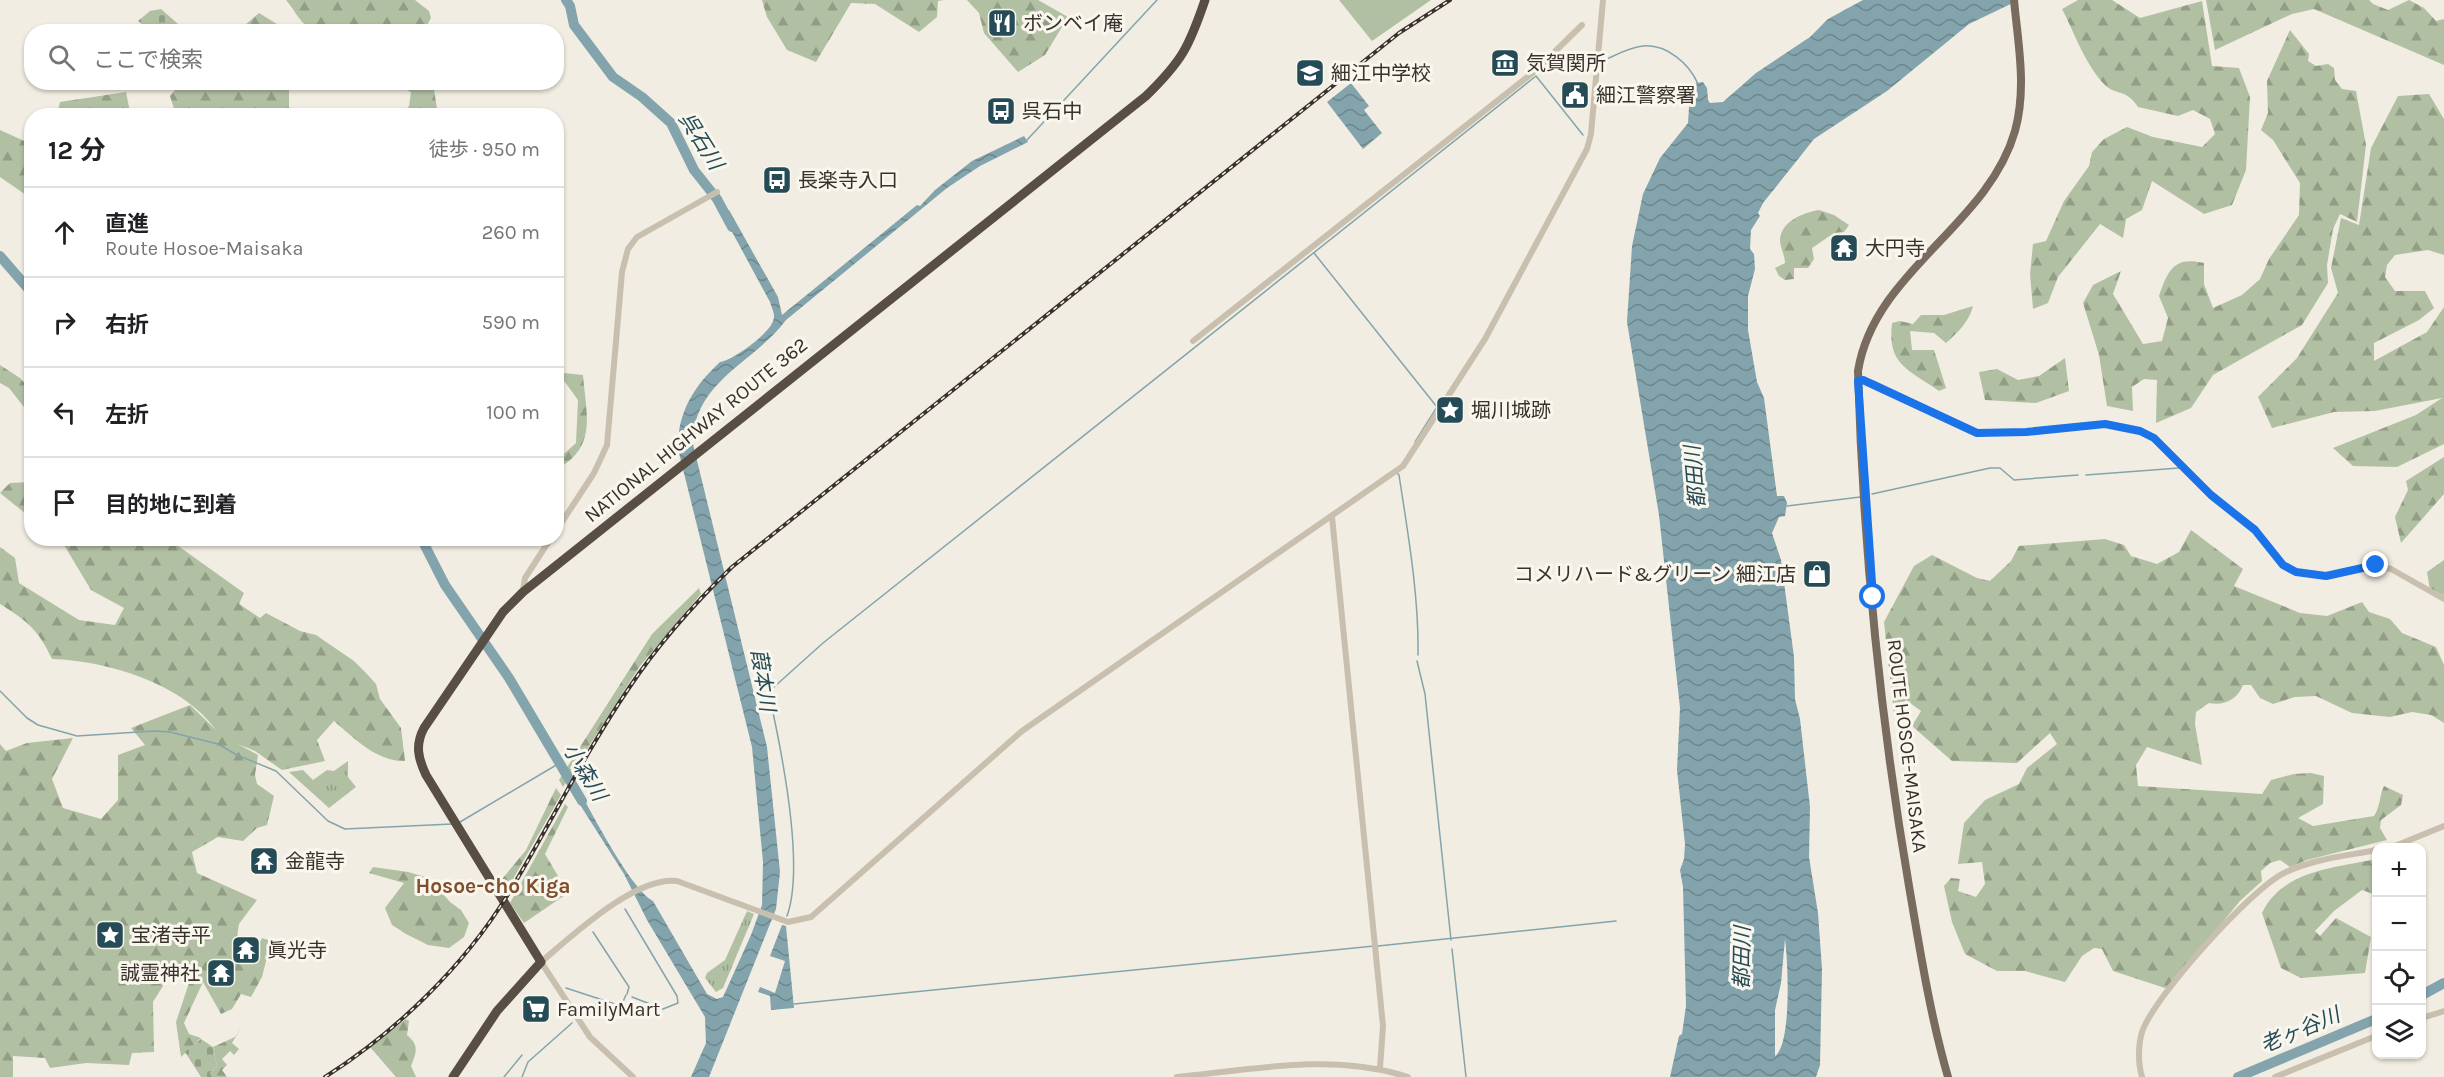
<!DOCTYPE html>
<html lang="ja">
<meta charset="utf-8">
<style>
body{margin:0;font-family:Karla,"Noto Sans JP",sans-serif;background:#f2f2f2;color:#202124}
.controls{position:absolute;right:18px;bottom:18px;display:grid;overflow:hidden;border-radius:12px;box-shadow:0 2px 4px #0004}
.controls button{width:54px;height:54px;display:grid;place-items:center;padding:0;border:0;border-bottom:2px solid #e0e0e0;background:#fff;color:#202124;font:30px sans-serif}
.stop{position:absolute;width:18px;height:18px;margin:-14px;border:4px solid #1a73e8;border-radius:50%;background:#fff}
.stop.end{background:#1a73e8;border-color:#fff;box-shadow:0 2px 6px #0008}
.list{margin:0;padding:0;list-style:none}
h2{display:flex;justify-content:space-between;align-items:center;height:78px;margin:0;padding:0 24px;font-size:26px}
h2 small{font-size:20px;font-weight:400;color:#757577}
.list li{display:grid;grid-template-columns:39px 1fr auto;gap:18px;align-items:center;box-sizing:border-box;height:90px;padding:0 24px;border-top:2px solid #e0e0e0}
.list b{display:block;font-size:22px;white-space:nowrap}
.list p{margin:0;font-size:20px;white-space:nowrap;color:#757577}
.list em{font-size:20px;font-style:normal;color:#757577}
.icon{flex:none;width:33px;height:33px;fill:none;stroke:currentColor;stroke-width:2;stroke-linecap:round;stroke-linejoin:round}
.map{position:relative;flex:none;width:2444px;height:1077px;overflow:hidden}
.search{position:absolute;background:#fff;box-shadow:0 2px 4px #0004;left:24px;top:24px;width:540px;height:66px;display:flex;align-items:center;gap:15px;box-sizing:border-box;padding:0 21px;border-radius:24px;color:#757577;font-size:22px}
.panel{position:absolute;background:#fff;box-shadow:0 2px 4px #0004;left:24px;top:108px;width:540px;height:438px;border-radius:24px}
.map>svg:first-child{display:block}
.grass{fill:url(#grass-tufts)}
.forest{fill:url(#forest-firs)}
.cemetery{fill:url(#cemetery-stones)}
.pitch{fill:#b1c0a3}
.water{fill:url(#water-waves);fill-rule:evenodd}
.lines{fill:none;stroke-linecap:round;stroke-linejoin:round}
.stream{stroke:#83a4ac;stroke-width:1.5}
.river{stroke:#83a4ac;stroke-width:10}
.minor{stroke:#c9bfae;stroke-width:6}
.major{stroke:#796c5f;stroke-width:8}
.highway{stroke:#584e44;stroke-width:9}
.rail-casing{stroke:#39322c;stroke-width:4}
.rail{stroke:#f9f6ee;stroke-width:1.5;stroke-dasharray:4.5;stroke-linecap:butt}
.route{stroke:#1a73e8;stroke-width:8}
.labels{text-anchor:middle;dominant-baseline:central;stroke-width:6;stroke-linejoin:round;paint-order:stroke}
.poi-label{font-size:20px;fill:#39322c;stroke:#f9f6ee;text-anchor:start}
.street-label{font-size:20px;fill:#39322c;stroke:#f9f6ee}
.water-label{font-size:21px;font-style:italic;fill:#254b57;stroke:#f9f6ee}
.neighbourhood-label{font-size:21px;font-weight:bold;fill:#804e2c;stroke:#f9f6ee}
</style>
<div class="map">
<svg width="2444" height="1077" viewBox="0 0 2444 1077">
<defs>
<pattern id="grass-tufts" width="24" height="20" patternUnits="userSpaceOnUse" patternTransform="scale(1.5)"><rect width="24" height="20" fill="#b1c0a3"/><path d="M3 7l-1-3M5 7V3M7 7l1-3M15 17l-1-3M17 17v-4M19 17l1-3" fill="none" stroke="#919d85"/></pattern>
<pattern id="forest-firs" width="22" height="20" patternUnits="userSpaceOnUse" patternTransform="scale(1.5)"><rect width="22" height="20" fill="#b1c0a3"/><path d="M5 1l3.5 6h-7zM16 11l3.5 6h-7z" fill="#919d85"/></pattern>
<pattern id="cemetery-stones" width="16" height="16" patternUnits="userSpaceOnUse" patternTransform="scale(1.5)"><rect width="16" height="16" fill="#b1c0a3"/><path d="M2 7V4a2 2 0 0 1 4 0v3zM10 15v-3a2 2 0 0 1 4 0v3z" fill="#919d85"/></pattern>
<pattern id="water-waves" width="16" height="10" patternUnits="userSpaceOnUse" patternTransform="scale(1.5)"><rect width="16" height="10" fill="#83a4ac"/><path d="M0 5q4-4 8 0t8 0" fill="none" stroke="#6c868c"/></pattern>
</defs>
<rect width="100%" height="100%" fill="#f2ede2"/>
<!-- grass -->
<g class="grass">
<path d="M348 761V777L356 787 329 808 289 772 303 770 313 780 327 770 334 771Z"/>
<path d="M747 911 754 914 723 988 716 992 705 978 707 973 725 960Z"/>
</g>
<!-- forest -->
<g class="forest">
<path d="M286 0H415L429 11 431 18 425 29C416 31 403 34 393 31 384 29 379 27 370 27 353 28 332 37 315 31 301 26 295 10 286 0Z"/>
<path d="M762 0H944L938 1 937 17 919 32 875 4 851 3 816 62 787 50 767 17Z"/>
<path d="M967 0H1038L1068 17 1045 55 1018 72 984 33 979 13Z"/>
<path d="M2078 0H2112L2140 18 2202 1 2212 66 2239 68 2250 97 2246 170 2232 205 2204 214 2152 181 2142 210 2126 219 2123 238 2100 224 2058 277 2048 303 2033 309 2030 274 2033 244 2046 241 2064 201 2089 166 2092 152 2104 139 2127 127 2153 137 2202 147 2215 134 2210 119 2193 110 2178 116 2138 107C2125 87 2114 96 2104 84 2085 64 2075 34 2062 9Z"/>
<path d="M2206 0H2369L2373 4 2388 10 2409 0 2424 8 2436 21 2444 19V65L2314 9 2292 14 2215 50Z"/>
<path d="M259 13 285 29 289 31H238Z"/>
<path d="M2290 30 2309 54 2308 61 2316 66 2328 64 2334 68 2335 80 2342 89 2356 91 2366 145 2357 222 2340 214 2333 229 2327 265 2328 283 2302 325 2213 375 2191 408 2156 423 2157 380 2144 379 2132 387 2133 411 2107 406 2099 355 2083 303 2093 285 2121 271 2113 294 2143 344 2162 341 2168 318 2159 296C2168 270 2174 256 2204 263V284L2213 308 2242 295 2260 279 2269 259 2299 215 2300 183 2273 140 2261 130 2268 113 2267 81Z"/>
<path d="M182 82 289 83V115H176L170 96Z"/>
<path d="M392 83H433L438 115H403L409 106 411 92Z"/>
<path d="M126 92 130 112 127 115H57L60 102Z"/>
<path d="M2429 94 2444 119V255L2428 250 2395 255 2387 265 2385 277 2395 291H2425L2434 308 2419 320 2374 343V361L2427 332 2444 307V444L2397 467 2353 466 2333 448 2416 415 2442 398 2375 411 2334 412 2272 428 2258 397 2297 358 2338 293 2331 268 2341 218 2359 225 2371 148 2398 96Z"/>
<path d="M0 130 31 144 32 195 29 197 0 177Z"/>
<path d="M1819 210 1834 215 1849 225 1844 232 1834 233 1812 248 1814 259 1808 268H1794V279L1785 280 1779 276 1775 268 1785 263C1785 255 1780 248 1780 240 1781 221 1803 213 1819 210Z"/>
<path d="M1973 306C1969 322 1958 332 1946 343L1934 333 1910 331 1912 350H1934L1946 388 1939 391C1908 369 1887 365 1892 323L1900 321 1913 324 1921 315H1944Z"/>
<path d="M2065 358 2069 391 2036 403 1985 400 1979 372 1997 369 2018 380 2039 376Z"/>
<path d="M0 365 20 378 31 390V416L9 388 0 383Z"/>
<path d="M564 373 583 375C586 414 598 447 557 469V460L576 443 578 400 562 378Z"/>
<path d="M2444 457V494L2401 543 2395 517 2408 490 2406 481Z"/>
<path d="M31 482H32L31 518 0 493 10 483Z"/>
<path d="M2191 530 2243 569 2234 586 2300 613 2327 616 2362 602 2369 612 2390 619 2402 633 2436 647 2444 665V723L2431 715 2412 712 2390 717 2352 713 2316 696 2295 697 2273 704 2260 698 2251 685H2243C2237 700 2224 706 2209 703L2196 712 2195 724 2202 765 2147 747 2136 765 2138 786 2262 794 2271 780 2294 774 2311 773 2324 776 2323 804 2298 818 2313 826 2374 816C2381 805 2379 796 2384 786L2403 795 2401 805 2381 820 2380 828 2387 840 2307 860 2290 867 2280 860 2270 863 2261 871 2262 881 2240 901 2168 989 2113 971 2102 949 2094 948 2082 956 2065 982 2025 971H1997L1965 954 1952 922 1944 886 1951 878 1960 879 1958 891 1976 897 1985 884 1982 862 1958 864 1964 823 1985 800 2019 784 2027 768 2057 744 2050 733 2017 763 1952 761 1912 726 1921 711 1906 700 1894 714 1884 622 1914 566 1932 555 1977 578 1990 581 2011 561 2019 546 2105 539 2124 545 2131 556 2157 564 2179 552Z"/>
<path d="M167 538 244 593 239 604 260 618 266 613 300 631 316 635 354 661 367 674 376 684 380 699 401 728 405 761C377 762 354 738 334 721L317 740 325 761 282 770 255 751 238 744 258 755 255 775 257 784 274 796 267 825 257 828 243 841 218 837 192 852 197 873 257 900 239 924 234 955 252 961 262 938 271 941 262 977 251 997 241 994 232 1009 221 1014 203 982 184 1023 189 1034 201 1038 181 1057 176 1022 191 977 174 968 153 1002 154 1052 132 1053 129 1065 86 1063 50 1068 45 1058 13 1056V1077H0V744L6 751 27 743 73 738 52 779 63 808 101 819 118 800V755L145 745 131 728 190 705 216 730C182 683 108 661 52 659 38 629 27 621 0 604V547L15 558 19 583 79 620 115 625 124 608 91 590 64 545 65 539Z"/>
<path d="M2444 560V595L2430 590 2427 572Z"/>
<path d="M699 588 701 594 640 666 563 787 559 780 652 634Z"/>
<path d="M556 788 561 795 505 893 500 891 498 884 526 850Z"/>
<path d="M565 804 568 807 545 854 568 893 524 923 510 903Z"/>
<path d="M2376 859V895L2362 890 2334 911 2315 931 2320 936 2336 918 2371 937 2365 973 2301 978 2281 968 2262 913C2282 870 2335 868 2376 859Z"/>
<path d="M373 867 408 872 429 878 450 902 461 910 469 923 464 937 449 948 428 945 406 934 392 925 385 908 404 883 369 873Z"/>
<path d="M406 1019 409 1021 407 1035C419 1045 417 1052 411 1066L416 1077H396L370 1047Z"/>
<path d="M241 1028 232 1043 239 1049 234 1055 230 1051 222 1059 227 1065 222 1070 227 1077H212L210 1073 217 1066 213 1047 235 1037Z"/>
</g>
<!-- cemetery -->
<g class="cemetery">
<path d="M161 9 186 31H150L138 21 150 11Z"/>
<path d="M201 1039 213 1047 217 1066 210 1073 212 1077H201L185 1052Z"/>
</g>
<!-- pitch -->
<path class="pitch" d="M1339 0H1431L1372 41Z"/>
<!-- water -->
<g class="water">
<path d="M1863 0H2019L1969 24 1887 91 1814 139 1763 203 1758 213 1760 216 1751 230 1750 249 1754 254 1755 269 1748 296V330L1757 382 1764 398 1777 496H1784L1787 503 1785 516 1779 517 1772 533 1781 560 1794 657 1795 699 1800 719 1810 807 1809 857 1818 913 1822 969 1820 1065 1816 1077H1670L1679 1036 1682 1034 1686 1006 1683 887 1680 870 1684 859 1685 844 1677 770 1680 708 1659 515 1627 322 1632 246 1643 194 1660 158 1688 123 1690 92 1696 83 1703 82 1707 88 1708 100 1710 103 1723 102 1756 73 1810 37 1828 19ZM1785 939C1788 961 1792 1044 1775 1056V1010L1781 983Z"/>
<path d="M1351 83 1369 106 1364 110 1382 133 1363 149 1327 102Z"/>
<path d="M1024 136 1028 142 980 166 947 188 786 320C753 364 698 378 692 440L767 747 780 872 776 909 709 1077H691L706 1043 705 1017 647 920 624 874 577 800 573 789 579 791C594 816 630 888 653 901L707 994 717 999 723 997 751 935 762 905 763 862 752 747 678 449C677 413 694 386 720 362 732 361 769 334 773 321 776 315 772 309 770 302L724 217 729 210 778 297 782 315 917 205 920 206 935 190 972 161Z"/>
<path d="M782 925 786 926 794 1008 771 1010 770 996 758 992 760 987 775 993 785 961 770 956Z"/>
</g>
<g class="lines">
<!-- stream -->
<g class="stream">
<path d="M1607 59C1618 54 1630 47 1643 46 1666 44 1689 63 1698 84"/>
<path d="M1027 140 1157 0"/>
<path d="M1314 253 1437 407 1415 442"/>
<path d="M1396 472 1399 475C1408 534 1419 596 1418 655"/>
<path d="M2086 475 2179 468"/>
<path d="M1872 494 1990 468H2000L2014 480 2078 475"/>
<path d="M1787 506 1860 497"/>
<path d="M1417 661 1425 694 1451 940"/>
<path d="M774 687 823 643 1536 76 1583 135"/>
<path d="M0 691 27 718 38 725 77 736 154 731 170 732 218 744 237 755 276 771 328 821 345 829 452 824"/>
<path d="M769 694C781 748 805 866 787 916"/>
<path d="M460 822 558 764"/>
<path d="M625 909 677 996 678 1003 663 1009 632 997"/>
<path d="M593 932 629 987 627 994"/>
<path d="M1378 946 1616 921"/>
<path d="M1452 949 1466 1077"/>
<path d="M566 988 621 1006 626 995"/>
<path d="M794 1004 1374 946"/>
<path d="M583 1015 601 1000"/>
<path d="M504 1077 522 1055"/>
<path d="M522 1077 528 1062 572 1023"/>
</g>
<!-- river -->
<g class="river">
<path d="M566 0 570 6 574 25 613 77 642 97 671 123 694 170 717 199 732 227"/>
<path d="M0 256 32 293"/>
<path d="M421 538 445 585 509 678 582 801"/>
<path d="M2422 995 2444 983"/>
<path d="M2238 1077 2376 1019"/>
</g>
<!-- minor -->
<g class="minor">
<path d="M1193 341 1535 71 1582 25"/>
<path d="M1858 380 1873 383 1977 433 2026 432 2105 424 2140 431 2154 438 2211 495 2255 530 2283 565 2296 572 2326 576 2376 565 2391 569 2444 599"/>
<path d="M1332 517 1383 1026 1380 1068"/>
<path d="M556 531 594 473 607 445 622 272 628 249 637 237 717 192"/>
<path d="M523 591 525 578 551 538"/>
<path d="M2390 848 2444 826"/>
<path d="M2422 1018 2444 1011"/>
<path d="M633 1077 590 1037 541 962C572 936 635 876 677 881L788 922 811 917 1022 731 1403 466 1485 339 1587 149 1591 134 1603 0"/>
<path d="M1177 1077C1254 1069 1334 1053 1408 1077"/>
<path d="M2142 1077C2138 1064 2138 1045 2142 1032 2153 998 2251 889 2284 873 2312 859 2346 856 2376 850"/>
<path d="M2275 1077 2376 1036"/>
</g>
<!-- major -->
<path class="major" d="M1948 1077C1930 1015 1920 950 1909 886 1880 717 1863 543 1858 371 1874 271 1988 226 2015 131 2027 88 2018 43 2014 0"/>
<!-- highway -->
<path class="highway" d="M453 1077 497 1011 541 962 426 775C418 758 415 745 424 728L503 612 523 592 1146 96C1182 61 1189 47 1205 0"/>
<!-- rail casing -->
<g class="rail-casing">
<path id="rail" d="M325 1077C396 1032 463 967 507 896 549 827 584 754 629 688 659 643 694 604 732 567L1399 33 1450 0"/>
</g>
<!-- rail -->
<use href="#rail" class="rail"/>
</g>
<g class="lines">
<!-- route -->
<path class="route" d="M1873 597 1858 381 1863 380 1977 433 2026 432 2105 424 2140 431 2154 438 2211 495 2255 530 2283 565 2296 572 2326 576 2376 565"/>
</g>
<!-- icons -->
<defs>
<g id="restaurant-square" transform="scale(1.5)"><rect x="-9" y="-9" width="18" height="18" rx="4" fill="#254b57" stroke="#f9f6ee"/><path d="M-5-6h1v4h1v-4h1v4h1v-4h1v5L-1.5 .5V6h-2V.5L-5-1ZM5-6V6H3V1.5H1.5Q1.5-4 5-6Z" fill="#fff"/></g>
<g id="museum-square" transform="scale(1.5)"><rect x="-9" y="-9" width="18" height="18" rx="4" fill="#254b57" stroke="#f9f6ee"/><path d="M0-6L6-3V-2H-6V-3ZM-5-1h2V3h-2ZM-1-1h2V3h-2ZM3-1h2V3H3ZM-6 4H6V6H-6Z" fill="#fff"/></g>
<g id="school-square" transform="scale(1.5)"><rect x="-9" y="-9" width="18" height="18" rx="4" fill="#254b57" stroke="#f9f6ee"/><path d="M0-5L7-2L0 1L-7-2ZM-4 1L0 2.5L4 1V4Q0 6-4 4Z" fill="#fff"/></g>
<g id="civic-square" transform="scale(1.5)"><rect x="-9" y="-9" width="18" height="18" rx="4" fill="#254b57" stroke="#f9f6ee"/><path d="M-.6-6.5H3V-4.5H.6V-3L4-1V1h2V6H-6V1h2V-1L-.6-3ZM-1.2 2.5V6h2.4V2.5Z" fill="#fff"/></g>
<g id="bus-square" transform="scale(1.5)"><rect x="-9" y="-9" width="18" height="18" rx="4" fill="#254b57" stroke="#f9f6ee"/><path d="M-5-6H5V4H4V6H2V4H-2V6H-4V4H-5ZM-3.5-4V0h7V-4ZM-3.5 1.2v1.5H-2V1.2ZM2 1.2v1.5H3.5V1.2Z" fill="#fff"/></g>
<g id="temple-square" transform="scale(1.5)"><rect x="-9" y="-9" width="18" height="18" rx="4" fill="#254b57" stroke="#f9f6ee"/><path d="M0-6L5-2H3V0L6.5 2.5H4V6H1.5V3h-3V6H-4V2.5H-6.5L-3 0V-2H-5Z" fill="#fff"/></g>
<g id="sight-square" transform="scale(1.5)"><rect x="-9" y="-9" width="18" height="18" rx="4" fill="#254b57" stroke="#f9f6ee"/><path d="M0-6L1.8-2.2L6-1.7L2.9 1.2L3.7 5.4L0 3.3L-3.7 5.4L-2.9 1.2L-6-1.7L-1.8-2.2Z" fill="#fff"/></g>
<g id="shop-square" transform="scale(1.5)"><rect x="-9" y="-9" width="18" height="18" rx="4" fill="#254b57" stroke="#f9f6ee"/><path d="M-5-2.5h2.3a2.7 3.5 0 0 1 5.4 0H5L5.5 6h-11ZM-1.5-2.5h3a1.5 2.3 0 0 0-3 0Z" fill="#fff"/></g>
<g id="supermarket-square" transform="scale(1.5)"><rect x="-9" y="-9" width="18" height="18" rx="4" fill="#254b57" stroke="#f9f6ee"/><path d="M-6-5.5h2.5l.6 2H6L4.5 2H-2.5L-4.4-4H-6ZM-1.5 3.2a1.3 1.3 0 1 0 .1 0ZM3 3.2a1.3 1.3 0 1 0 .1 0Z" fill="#fff"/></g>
</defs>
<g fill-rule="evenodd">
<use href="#restaurant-square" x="1002" y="23"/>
<use href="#museum-square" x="1505" y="63"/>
<use href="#school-square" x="1310" y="73"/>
<use href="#civic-square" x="1575" y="95"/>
<use href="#bus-square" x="1001" y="111"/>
<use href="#bus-square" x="777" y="180"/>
<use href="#temple-square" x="1844" y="248"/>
<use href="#sight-square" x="1450" y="410"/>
<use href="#shop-square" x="1817" y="574"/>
<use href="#temple-square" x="264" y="861"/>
<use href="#sight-square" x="110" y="935"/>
<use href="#temple-square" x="246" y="950"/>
<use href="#temple-square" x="221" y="973"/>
<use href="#supermarket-square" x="536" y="1009"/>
</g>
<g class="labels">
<!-- poi labels -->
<g class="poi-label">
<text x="1023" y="23">ボンベイ庵</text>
<text x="1526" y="63">気賀関所</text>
<text x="1331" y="73">細江中学校</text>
<text x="1596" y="95">細江警察署</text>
<text x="1022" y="111">呉石中</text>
<text x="798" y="180">長楽寺入口</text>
<text x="1865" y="248">大円寺</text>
<text x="1471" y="410">堀川城跡</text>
<text x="1796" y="574" text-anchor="end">コメリハード&amp;グリーン 細江店</text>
<text x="285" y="861">金龍寺</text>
<text x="131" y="935">宝渚寺平</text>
<text x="267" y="950">眞光寺</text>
<text x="200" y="973" text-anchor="end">誠霊神社</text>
<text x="557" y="1009">FamilyMart</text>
</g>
<!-- street labels -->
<g class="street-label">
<text transform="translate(696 430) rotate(-39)">NATIONAL HIGHWAY ROUTE 362</text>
<text transform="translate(1907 746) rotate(83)">ROUTE HOSOE-MAISAKA</text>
</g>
<!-- water labels -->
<g class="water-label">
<text transform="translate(701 141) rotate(58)">呉石川</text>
<text transform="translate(1695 477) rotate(-95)">都田川</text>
<text transform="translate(763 680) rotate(81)">葭本川</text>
<text transform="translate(585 772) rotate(59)">小森川</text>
<text transform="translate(1742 958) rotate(-89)">都田川</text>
<text transform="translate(2300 1030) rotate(-23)">老ヶ谷川</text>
</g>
<!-- neighbourhood labels -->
<g class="neighbourhood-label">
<text x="493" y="886">Hosoe-cho Kiga</text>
</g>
</g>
</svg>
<div class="controls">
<button>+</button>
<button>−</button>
<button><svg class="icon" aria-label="locate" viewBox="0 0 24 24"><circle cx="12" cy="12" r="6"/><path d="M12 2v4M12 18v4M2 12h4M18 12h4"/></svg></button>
<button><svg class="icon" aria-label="layers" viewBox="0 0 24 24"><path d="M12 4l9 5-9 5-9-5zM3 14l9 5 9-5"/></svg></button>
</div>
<div class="stop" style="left:1873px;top:597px"></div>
<div class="stop end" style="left:2376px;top:565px"></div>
<div class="search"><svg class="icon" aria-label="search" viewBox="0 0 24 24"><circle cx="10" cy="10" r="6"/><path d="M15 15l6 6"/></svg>ここで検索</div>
<section class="panel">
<h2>12 分<small>徒歩 · 950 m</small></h2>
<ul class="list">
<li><svg class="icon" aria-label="ahead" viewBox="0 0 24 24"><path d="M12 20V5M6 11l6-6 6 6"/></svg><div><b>直進</b><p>Route Hosoe-Maisaka</p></div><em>260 m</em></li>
<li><svg class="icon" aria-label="right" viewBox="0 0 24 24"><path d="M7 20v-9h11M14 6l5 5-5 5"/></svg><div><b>右折</b></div><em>590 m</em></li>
<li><svg class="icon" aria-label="left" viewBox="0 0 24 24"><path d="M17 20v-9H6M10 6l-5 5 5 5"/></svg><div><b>左折</b></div><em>100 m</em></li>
<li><svg class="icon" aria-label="arrive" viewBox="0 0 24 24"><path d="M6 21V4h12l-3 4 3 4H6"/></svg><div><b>目的地に到着</b></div></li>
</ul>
</section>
</div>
